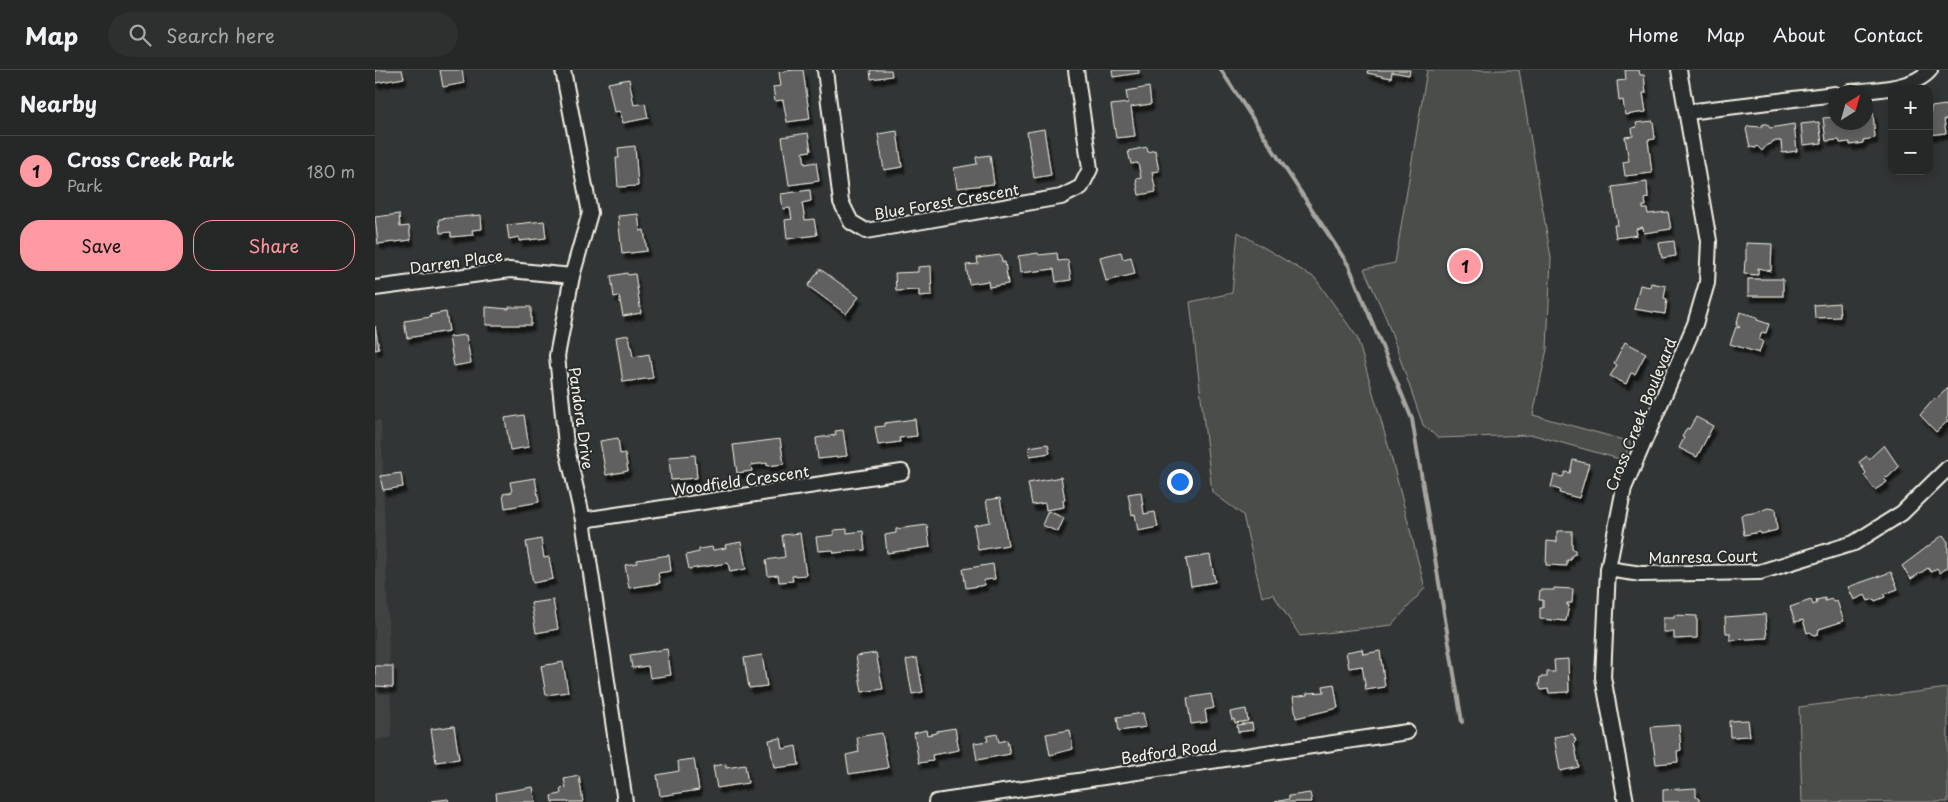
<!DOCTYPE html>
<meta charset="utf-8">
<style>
body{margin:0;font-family:"Playpen Sans",sans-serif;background:#2e3030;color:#f1f3f6}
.controls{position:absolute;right:15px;top:15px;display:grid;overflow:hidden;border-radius:10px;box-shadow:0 2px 12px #0003}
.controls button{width:45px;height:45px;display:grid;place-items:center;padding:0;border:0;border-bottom:1px solid #424445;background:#262828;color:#f1f3f6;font:25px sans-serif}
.compass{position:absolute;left:1453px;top:15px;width:45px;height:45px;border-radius:50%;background:#262828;box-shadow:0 2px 12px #0003;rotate:37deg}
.you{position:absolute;left:804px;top:411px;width:18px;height:18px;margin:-12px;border:4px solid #fff;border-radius:50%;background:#1a73e8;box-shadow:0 0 0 8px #1a73e833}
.badge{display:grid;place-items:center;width:32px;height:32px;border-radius:50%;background:#ff9aa2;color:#111;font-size:16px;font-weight:700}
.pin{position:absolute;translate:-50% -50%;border:2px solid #fff;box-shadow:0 1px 5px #0006}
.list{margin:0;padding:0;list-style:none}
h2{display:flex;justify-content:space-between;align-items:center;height:65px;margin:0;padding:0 20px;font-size:21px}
h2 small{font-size:16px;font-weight:400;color:#a4a6a8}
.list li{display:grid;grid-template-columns:32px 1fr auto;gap:15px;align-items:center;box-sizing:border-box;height:70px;padding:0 20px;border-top:1px solid #424445}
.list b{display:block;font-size:19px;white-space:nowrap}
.list p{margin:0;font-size:16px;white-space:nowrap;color:#a4a6a8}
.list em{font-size:16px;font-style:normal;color:#a4a6a8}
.actions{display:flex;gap:10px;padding:15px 20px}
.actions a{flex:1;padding:11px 0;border:1px solid #ff9aa2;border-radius:20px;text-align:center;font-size:18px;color:#ff9aa2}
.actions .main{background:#ff9aa2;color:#111}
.icon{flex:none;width:28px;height:28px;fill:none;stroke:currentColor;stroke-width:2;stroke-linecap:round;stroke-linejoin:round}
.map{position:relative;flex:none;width:1573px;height:732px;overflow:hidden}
header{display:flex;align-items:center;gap:30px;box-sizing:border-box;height:70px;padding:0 25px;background:#262828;border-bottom:1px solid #424445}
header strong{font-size:24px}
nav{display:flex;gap:28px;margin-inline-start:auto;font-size:18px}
.search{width:350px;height:45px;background:#2e3030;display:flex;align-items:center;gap:12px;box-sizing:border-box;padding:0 18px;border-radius:28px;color:#a4a6a8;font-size:19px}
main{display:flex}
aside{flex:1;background:#262828}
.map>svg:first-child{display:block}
.built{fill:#404242}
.green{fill:#4b4d4c;stroke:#a09f9a}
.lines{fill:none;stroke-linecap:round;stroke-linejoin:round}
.stream{stroke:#a6a5a0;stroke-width:4}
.building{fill:#5f605f;stroke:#f4f1e8;filter:url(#shadow)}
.street-casing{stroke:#f4f1e8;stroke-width:18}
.street{stroke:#2a2d2e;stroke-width:14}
.labels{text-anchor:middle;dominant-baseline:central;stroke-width:4;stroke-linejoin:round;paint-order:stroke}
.street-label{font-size:15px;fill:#f4f1e8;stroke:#2a2d2e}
</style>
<header>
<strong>Map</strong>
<div class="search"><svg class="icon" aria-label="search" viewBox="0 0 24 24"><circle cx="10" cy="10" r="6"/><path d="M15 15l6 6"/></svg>Search here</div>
<nav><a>Home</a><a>Map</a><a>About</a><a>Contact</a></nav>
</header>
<main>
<aside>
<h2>Nearby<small></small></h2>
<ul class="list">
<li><span class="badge">1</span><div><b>Cross Creek Park</b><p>Park</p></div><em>180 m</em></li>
</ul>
<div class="actions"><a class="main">Save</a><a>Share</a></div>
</aside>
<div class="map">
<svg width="1573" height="732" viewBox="0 0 1573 732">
<defs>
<filter id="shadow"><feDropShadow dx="3" dy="5.5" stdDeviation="1" flood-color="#0009"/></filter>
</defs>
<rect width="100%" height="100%" fill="#323535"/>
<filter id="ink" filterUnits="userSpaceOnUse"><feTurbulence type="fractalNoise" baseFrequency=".02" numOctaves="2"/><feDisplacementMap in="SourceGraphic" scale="10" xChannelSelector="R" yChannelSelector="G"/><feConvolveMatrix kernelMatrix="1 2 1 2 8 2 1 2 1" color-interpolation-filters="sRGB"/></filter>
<g filter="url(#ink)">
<!-- built -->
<path class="built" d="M6 350 17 667 0 670V351Z"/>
<!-- green -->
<g class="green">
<path d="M1052 0H1144L1176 188 1172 279 1158 345 1256 372 1248 390 1159 365 1063 368 1048 355 1011 248 989 199 1020 193Z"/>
<path d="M863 162 940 208 982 267 1015 382 1050 518 1017 555 925 566 898 524 887 527 868 445 837 422 815 232 857 223Z"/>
<path d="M1573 618V732H1427L1424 637Z"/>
</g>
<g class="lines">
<!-- stream -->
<path class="stream" d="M846 0 974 196 1037 349 1087 652"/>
</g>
<!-- building -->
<g class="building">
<path d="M0 0H27L29 8 0 13Z"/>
<path d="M65 0H87L89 13 68 17Z"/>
<path d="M419 0H428L435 49 412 52 408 30 400 31 398 17 406 16 404 2Z"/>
<path d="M495 0H516L517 6 496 9Z"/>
<path d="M737 0H764V3L738 7Z"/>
<path d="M993 0H1035L1034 5 1017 2 1016 8 992 3Z"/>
<path d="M1250 0H1264L1265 5H1269L1271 23H1268L1271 42 1250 45 1248 30 1244 31 1242 11 1251 10Z"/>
<path d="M254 9 259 35 270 33 273 48 248 53 245 41 239 42 233 13Z"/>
<path d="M774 17 776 34 756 37 760 66 741 68 736 35 753 33 751 21Z"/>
<path d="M1571 35 1573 49H1569L1571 63 1554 65 1556 37Z"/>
<path d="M1498 42 1500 68 1488 70V73L1475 75V72L1465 73 1464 70 1451 71 1448 48 1460 47V52L1465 53 1490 52V43Z"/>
<path d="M1278 51 1280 69 1273 70 1277 103 1250 106 1248 92 1254 91 1250 67 1258 66 1257 58 1262 57 1261 53Z"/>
<path d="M1444 52 1447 73 1428 75 1426 54Z"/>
<path d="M1388 54H1392L1395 58 1419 54 1422 81 1407 83 1406 71H1398L1396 74 1392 75 1387 81 1382 76 1381 78 1375 77 1371 59 1373 56 1386 57Z"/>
<path d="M669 59 676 105 659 108 652 62Z"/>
<path d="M522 61 527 97 509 100 503 64Z"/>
<path d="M433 63 436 81 428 82 430 94 441 92 444 111 414 115 407 67Z"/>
<path d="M260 76 263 116 243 117 241 88H244L243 78Z"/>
<path d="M772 77 773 82 780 80 784 101 777 102 781 122 764 125 761 109 766 108 763 93 756 94 753 81Z"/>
<path d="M615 85 619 114 582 118 579 98 602 94 601 87Z"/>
<path d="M1272 112 1273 128 1270 129 1271 136H1268V139H1272L1273 144 1293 142 1296 159 1269 163 1268 157 1261 159 1262 165 1241 168 1239 155H1243L1237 117Z"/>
<path d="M435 120 436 131 427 133 430 150 439 149 442 165 412 169 410 150 417 149 415 138 408 139 406 124Z"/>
<path d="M24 144 25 157 34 156 36 170 3 174 0 147Z"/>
<path d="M263 144 265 161 269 160 272 181 247 184 243 146Z"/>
<path d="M106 145 107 159 97 160 98 165 76 167V162L65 163 64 149Z"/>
<path d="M169 151 171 168 144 171V167L134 169 132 155Z"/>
<path d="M1299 171 1301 186 1287 188 1284 173Z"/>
<path d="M1371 173 1397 174 1396 201 1383 198V205L1369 204 1370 191H1371Z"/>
<path d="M746 182 748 189 756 187 760 204 731 211 725 187Z"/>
<path d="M663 183 664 185 682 183 683 191 693 190 696 210 681 212 679 199 645 203 643 186Z"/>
<path d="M626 185 627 192H630L633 214 614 217 613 211 594 214 591 195 603 194 602 188Z"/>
<path d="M556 196 557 225 544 226V220L521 221 520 203 543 202V197Z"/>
<path d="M445 199 484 227 471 244 433 216Z"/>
<path d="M252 203 253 205 260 204 266 243 248 246 244 226 239 227 236 206Z"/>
<rect x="1373" y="209" width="35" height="17"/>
<path d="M1276 213 1291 216 1289 228 1292 229 1290 244 1259 239 1265 215 1275 217Z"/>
<path d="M1464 233 1465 247 1440 248 1439 235Z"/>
<path d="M111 237 134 239V237H156V255H111Z"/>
<path d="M71 242 74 261 32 268 29 251 56 247 55 245Z"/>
<path d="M1365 242 1382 247V250L1394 254 1391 263 1387 262 1384 270 1388 271 1384 283 1355 274 1361 257 1364 258 1365 257 1361 255Z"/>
<path d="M0 256 4 279 0 280Z"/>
<path d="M91 265 96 293 79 296 74 267Z"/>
<path d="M254 265 258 287 274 284 278 308 248 312 241 267Z"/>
<path d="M1250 272 1271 283 1260 304 1256 303 1251 314 1235 306 1242 295 1239 293Z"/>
<path d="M1573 318V347L1571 349 1573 351 1561 362 1545 345 1560 328 1561 329Z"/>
<path d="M149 345 154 377 135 380 130 348Z"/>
<path d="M1321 347 1338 356 1322 387 1304 378 1309 368 1307 367 1312 358 1314 359Z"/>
<path d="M540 349 542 366 524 368 525 372 503 375 500 357 510 356V353Z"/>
<path d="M468 360 472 386 443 389 441 368 461 365 460 361Z"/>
<path d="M243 368 245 384 250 383 253 401 231 405 225 371Z"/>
<path d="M405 369 409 394 392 396V393L376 395 377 401 362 403 358 375Z"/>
<path d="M673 374 675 383 655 386 654 377Z"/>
<path d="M1509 375 1524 397 1512 408 1511 407 1509 408 1512 412 1500 420 1489 405 1491 403 1484 392 1492 386 1494 389Z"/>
<path d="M320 385 322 408 296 410 294 387Z"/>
<path d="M1198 390 1214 394 1204 428 1184 423 1185 420 1176 417 1179 405 1188 407 1190 402 1195 403Z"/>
<path d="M26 403 28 417 8 420 5 406Z"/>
<path d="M686 407 690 430H688L689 437 671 440 670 433 657 435 653 413Z"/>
<path d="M160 408 164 432 130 438 128 424 137 422 135 412Z"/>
<path d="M766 422 769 444 780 442 783 457 763 461 760 444 757 445 753 424Z"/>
<path d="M625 428 633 475 603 480 599 455 615 452 611 430Z"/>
<path d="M1393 438 1400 439 1402 460 1386 464 1385 462 1369 465 1366 445 1383 442Z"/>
<path d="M673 441 689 448 683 462 667 455Z"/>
<path d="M552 455 555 477 512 483 510 465 521 463V459Z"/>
<path d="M472 459V463L488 461 490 480 459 483 458 480 443 481 441 467 459 465V460Z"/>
<path d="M1182 461H1197V478L1200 480V484L1196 486V490H1192V496L1171 495 1172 471 1182 472Z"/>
<path d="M425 463 431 505 417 506 418 511 404 512 403 505 393 506 391 490 410 487 407 465Z"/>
<path d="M1568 465 1573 472V497L1565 503 1562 498 1556 502 1553 498 1536 509 1527 496Z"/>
<path d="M166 469 169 488 174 487 178 509 158 513 151 472Z"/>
<path d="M366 472 371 499 355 502 353 493 314 499 311 485 324 482V479L337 477 338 480 351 478 350 475Z"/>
<path d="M294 485 296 501 283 503 285 513 254 518 250 495 262 493V490Z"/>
<path d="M835 485 840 512 816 516 811 489Z"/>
<path d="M618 494 620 509 609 510 610 515 591 518 588 499Z"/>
<path d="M1516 502 1523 519 1509 524 1510 527 1500 531 1499 529 1493 531 1490 525 1479 530 1473 517Z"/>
<path d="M1179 518 1198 519 1197 533H1192V535H1194L1191 551 1165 549V538H1168V530H1164L1165 520H1179Z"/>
<path d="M1450 528V531L1457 529 1458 532 1462 531 1469 551 1444 559 1443 564 1439 565 1435 562 1432 563 1428 550 1420 552 1415 537 1436 530 1438 535 1442 533 1441 530Z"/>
<path d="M178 530 183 559 161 563 156 533Z"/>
<path d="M1390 544 1392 568 1355 570V563H1351L1350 547Z"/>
<path d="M1299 545 1322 546V568L1299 569V562H1288V548H1299Z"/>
<path d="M292 579 296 605 275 608 273 596 257 598 255 585Z"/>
<path d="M987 579 988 584 1005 581 1010 617 991 620 987 596 974 598 971 582Z"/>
<path d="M501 583 508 619 487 622 481 586Z"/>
<path d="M387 585 392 616 374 618 369 588Z"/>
<path d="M542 588 548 622 537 624 531 590Z"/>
<path d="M1193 589 1194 622 1174 623 1173 619 1166 620 1164 615 1165 607H1172V602H1180L1179 590Z"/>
<path d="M188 592 193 622 171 625 166 596Z"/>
<path d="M0 596H18V617L0 616Z"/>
<path d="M959 614 963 638 921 648 918 627 932 625V623L949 622 948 616Z"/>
<path d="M836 624 839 638 830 640 832 652 816 654 812 628Z"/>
<path d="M871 639 873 651 860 653 859 649 857 650 855 642Z"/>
<path d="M768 643 771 657 744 661 742 647Z"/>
<path d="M1373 650 1375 666 1355 667 1354 651Z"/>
<path d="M877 653 878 660 863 662 862 655Z"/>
<path d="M1304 655 1306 680 1302 681 1303 692 1281 694 1276 657Z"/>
<path d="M79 656 84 689 61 692 56 659Z"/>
<path d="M580 658 584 680 557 685 558 691 544 693 539 663 551 660 552 665 562 663V661Z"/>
<path d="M695 660 698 679 675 685 671 664Z"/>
<path d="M507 663 513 698 474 704 471 685 484 682 482 667Z"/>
<path d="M622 664 624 672 632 670 635 684 602 690 599 673 613 671 612 666Z"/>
<path d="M1198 664 1201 671 1199 673 1204 697 1185 701 1179 667Z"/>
<path d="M406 668 408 679 421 676 424 695 399 698 394 670Z"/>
<path d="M319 689 324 720 285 726 282 705 304 701 303 691Z"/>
<path d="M351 694V698L370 695 373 713 342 718 338 696Z"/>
<path d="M204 706 208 732H177L176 726 186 724 185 719 191 718 189 709Z"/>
<path d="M158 717 161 732H122L121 723Z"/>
<path d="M1321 718V727L1324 729V732H1288V720Z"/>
<path d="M935 723 937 732H900L914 729V726Z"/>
<path d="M73 729 74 732H56V731Z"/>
</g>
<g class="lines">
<!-- street casing -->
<g class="street-casing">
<g id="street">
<path d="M188 0 215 143 197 206 182 286 191 375 208 450 250 732"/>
<path d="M450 0 466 132 476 152 491 161 686 127 706 117 715 99 701 0"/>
<path d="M1475 22C1499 20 1539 19 1555 0"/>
<path d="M1312 42 1460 24"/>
<path d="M0 218 135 200 197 206"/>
<path d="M208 450 527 402"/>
<path d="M1233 499 1266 504 1385 502 1479 473 1527 443 1573 398"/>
<path d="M561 732 1032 662"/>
<path d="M1251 732 1228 607 1233 499 1249 418 1320 254 1332 213 1334 171 1304 0"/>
</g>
</g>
<!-- street -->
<use href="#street" class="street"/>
</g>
</g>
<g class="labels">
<!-- street labels -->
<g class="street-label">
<text transform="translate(571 131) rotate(-10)">Blue Forest Crescent</text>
<text transform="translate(81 191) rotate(-8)">Darren Place</text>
<text transform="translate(1265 344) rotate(-68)">Cross Creek Boulevard</text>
<text transform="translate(207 348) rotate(82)">Pandora Drive</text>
<text transform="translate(365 410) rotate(-8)">Woodfield Crescent</text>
<text transform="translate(1328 486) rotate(-1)">Manresa Court</text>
<text transform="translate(794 681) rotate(-8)">Bedford Road</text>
</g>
</g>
</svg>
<div class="controls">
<button>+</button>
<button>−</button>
</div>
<svg class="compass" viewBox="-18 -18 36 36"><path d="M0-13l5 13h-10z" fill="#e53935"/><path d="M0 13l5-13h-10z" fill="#a4a6a8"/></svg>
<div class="you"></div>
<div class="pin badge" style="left:1090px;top:196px">1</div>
</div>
</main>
